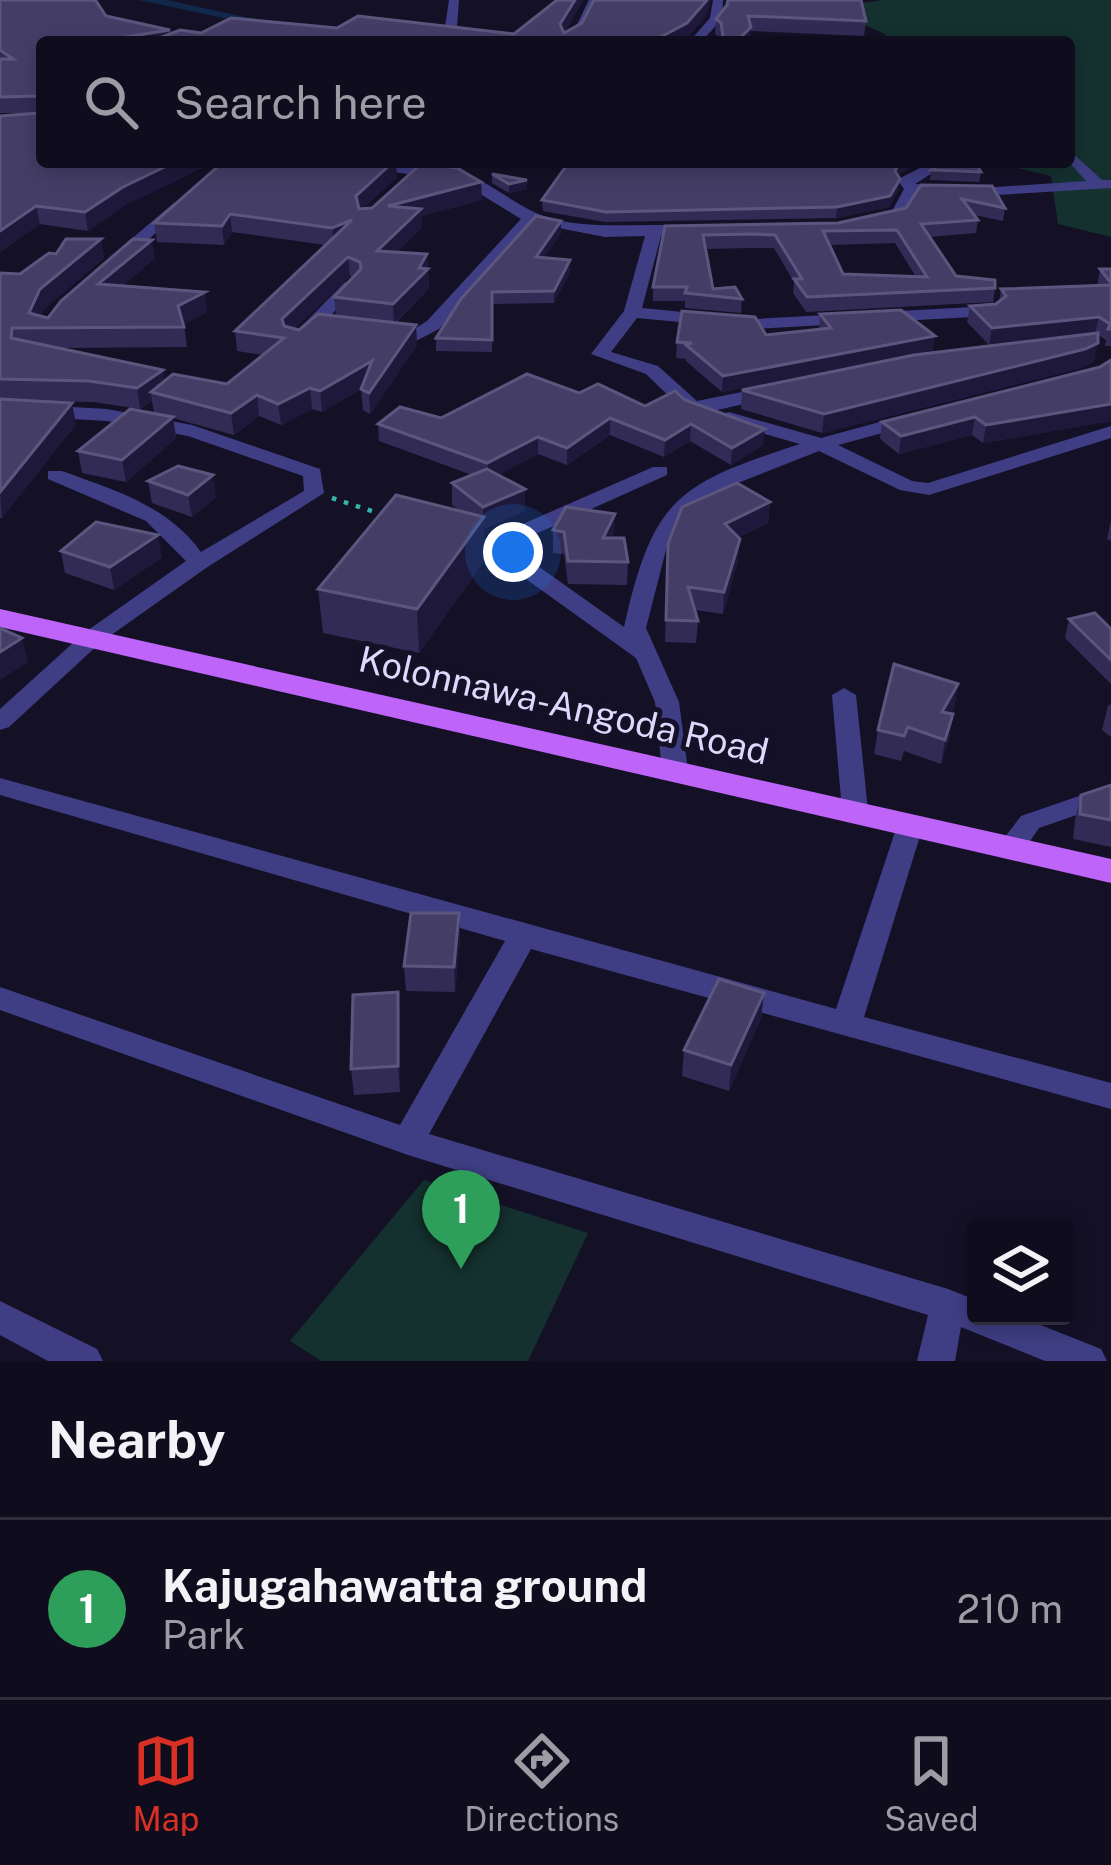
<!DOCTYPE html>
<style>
body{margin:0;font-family:"Public Sans",sans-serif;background:#181626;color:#f1f3f6}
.controls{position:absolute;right:36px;bottom:36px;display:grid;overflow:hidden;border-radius:12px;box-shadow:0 6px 18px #0003}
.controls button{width:108px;height:108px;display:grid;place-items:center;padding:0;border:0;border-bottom:3px solid #2f2d3b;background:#0f0d1d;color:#f1f3f6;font:60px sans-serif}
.you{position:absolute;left:513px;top:552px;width:42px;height:42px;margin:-30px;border:9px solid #fff;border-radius:50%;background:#1a73e8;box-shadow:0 0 0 18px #1a73e833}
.badge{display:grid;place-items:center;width:78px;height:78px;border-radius:50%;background:#d93025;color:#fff;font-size:39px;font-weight:700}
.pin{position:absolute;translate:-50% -99px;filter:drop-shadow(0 3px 6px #0008)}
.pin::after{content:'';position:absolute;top:63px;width:42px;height:36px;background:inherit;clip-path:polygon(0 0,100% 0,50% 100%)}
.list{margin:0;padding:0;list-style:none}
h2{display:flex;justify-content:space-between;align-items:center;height:156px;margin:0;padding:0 48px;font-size:51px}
h2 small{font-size:39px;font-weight:400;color:#9b9ca4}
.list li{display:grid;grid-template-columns:78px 1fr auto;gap:36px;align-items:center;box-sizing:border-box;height:180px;padding:0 48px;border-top:3px solid #2f2d3b}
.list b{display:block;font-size:45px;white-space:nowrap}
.list p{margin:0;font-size:39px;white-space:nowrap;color:#9b9ca4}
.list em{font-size:39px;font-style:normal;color:#9b9ca4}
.icon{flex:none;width:66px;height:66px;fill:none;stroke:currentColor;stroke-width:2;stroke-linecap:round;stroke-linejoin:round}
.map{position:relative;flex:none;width:1111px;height:1361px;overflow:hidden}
.search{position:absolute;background:#0f0d1d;box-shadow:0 6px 18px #0003;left:36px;right:36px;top:36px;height:132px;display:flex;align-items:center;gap:30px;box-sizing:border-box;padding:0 42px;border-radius:12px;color:#9b9ca4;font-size:45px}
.sheet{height:336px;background:#0f0d1d}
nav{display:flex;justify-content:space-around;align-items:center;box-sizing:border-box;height:168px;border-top:3px solid #2f2d3b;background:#0f0d1d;font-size:33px;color:#9b9ca4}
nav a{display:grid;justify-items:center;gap:6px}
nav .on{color:#d93025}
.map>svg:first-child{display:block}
.green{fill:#14312f}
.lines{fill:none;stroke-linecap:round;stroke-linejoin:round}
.canal{fill:#11284b;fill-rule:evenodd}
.path{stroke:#35b5aa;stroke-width:4.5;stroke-dasharray:4.5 8;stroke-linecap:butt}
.lane{stroke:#3f3e84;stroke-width:6}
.street{fill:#3f3e84;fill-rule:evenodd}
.primary{fill:#be64f9;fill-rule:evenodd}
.wall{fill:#322b55;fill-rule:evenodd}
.shaded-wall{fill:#1e193b}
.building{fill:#443e67;stroke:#5c567e;stroke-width:3;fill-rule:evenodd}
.labels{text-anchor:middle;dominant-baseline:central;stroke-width:10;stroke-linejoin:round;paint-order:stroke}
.street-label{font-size:36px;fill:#dcd9fd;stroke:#141127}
</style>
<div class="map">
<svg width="1111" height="1361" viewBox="0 0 1111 1361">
<rect width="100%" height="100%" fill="#141127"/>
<!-- green -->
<g class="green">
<path d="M883 0H1111V237L1058 224 1051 176 992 162H1069V42H888L885 34 826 8Z"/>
<path d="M424 1180 588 1233 528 1361H321L290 1341Z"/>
</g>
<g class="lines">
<!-- canal -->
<path class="canal" d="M139 0H167L277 24 270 28Z"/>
<!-- path -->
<path class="path" d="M332 498 384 515"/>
<!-- lane -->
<path class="lane" d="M567 42 576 34 592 0"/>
<!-- street -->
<g class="street">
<path d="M449 0H459L457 27 451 30 445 27Z"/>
<path d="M713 0H723L722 19 701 42H689L710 18Z"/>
<path d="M1069 150 1102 180H1111V188L996 195 917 193 903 217 871 225 863 220 892 211 904 189 898 181 900 178 932 162H950L915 184 996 187 1086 181 1069 162Z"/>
<path d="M343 162C374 162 444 163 471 176 502 190 526 214 561 221 607 230 653 221 698 228V234L661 236 642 308 754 319 991 306 999 311 991 316 754 329 637 318 611 352 658 366 697 401 772 386 781 392 779 396 695 415 685 412 646 374 591 354 624 311 645 236 605 237 533 223 439 329 414 342 379 337V329L411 331 427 321 521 219 459 181 350 166Z"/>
<path d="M175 202 187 205 121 264H109V258Z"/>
<path d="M345 282 359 285 308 340H296V332Z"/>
<path d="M0 403 107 409 192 425 320 469 324 493 206 568 100 643 9 727 0 730V709L84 633 186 561 146 521 48 479V471H62C114 490 167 505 201 552L304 491 303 476 188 436 107 421 0 415Z"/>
<path d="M729 412 821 438 909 414 916 416V424L838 445 912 481 928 483 1111 426V438L929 495 900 490 819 451 720 490 678 523 668 542 646 628 679 702 688 770 675 778 662 770 655 702 636 658 512 569 446 537 457 531 484 541 653 467H667V475L502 549 528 559 624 627C653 499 676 484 800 444L722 422V414Z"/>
<path d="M844 688 856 695 868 810 864 816H846L842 810 832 695Z"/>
<path d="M0 778 836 1009 898 823 902 817H920L924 823 864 1017 1111 1083V1109L531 949 429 1134 948 1289 976 1300V1316H1018L1101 1349 1107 1361H1045L961 1327 955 1361H917L928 1315 408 1155 0 1010V987L400 1125 505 941 0 795Z"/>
<path d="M1111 785V803L1039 828 1022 853H1002L998 846 1021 816Z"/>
<path d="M0 1301 97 1349 103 1361H48L0 1335Z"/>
</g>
<!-- primary -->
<path class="primary" d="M0 609 1111 859V883L0 627Z"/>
</g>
<!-- wall -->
<g class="wall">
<path d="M0 0 106 16 170 30 171 33 337 28 514 34 583 0 564 33 706 16 687 38 679 42H42V162H214L125 205 88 231 40 224 0 252V116L40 113H0Z"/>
<path d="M727 5 866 21 864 36 750 31V42H721L720 38 715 34 716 19Z"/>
<path d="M415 162H461L455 168 481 182 482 200 421 216 422 227 397 252 427 254 429 288 396 323 416 325 417 345 370 414 363 410 361 389 322 412 312 409 281 425 259 416 234 435 173 418 176 438 126 482 82 473 78 451 154 413 152 401 140 409 93 402 35 401 76 424 2 518H0V273L20 274 56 254 101 239 104 258 44 309 41 316 48 318 155 258 122 286 207 312 184 324 187 347 59 348 163 370 164 381 227 384 263 355 237 351 235 331 325 245 232 232 224 245 157 242 154 223 397 177 362 209 372 208 442 166ZM350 276 353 277 334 297 336 316 299 330 294 329Z"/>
<path d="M569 162H922L897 175 899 189 889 207 836 218 605 222 543 211 542 200Z"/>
<path d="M931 170 981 172 979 182 930 180Z"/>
<path d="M492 174 527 180V189L509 193 492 183Z"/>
<path d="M921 185 1005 208 1003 221 975 215 978 220 976 233 929 237 956 276 995 288 993 302 806 312 793 293 794 282 774 248H752L706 249 713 289 742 299 741 313 685 308V301H653V287L665 226 838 223 906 208ZM895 243 916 277 843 274 830 245Z"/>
<path d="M561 221V233L544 257 570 260V272L554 303 493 304 492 352 436 351V338Z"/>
<path d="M1100 269H1111V346H1105L1106 340 1098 335 1094 361 1081 368 822 433 741 409 742 390 863 365 722 392 686 361V359L676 358 677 342 819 329 820 314 935 336 932 352 989 345 967 322 970 306 996 304 999 302 1001 289 1097 286Z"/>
<path d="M1111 360V421L983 443 972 435 899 454 880 439 882 422 1100 367Z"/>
<path d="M579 393 645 406 685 400 763 445 731 465 690 441 664 457 610 435 567 465 538 454 498 475 525 511 484 529 485 560 419 653 323 633 318 589 460 511 452 505V483L472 475 379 441 378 424 441 418Z"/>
<path d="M148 481 216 497 192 517 152 503Z"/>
<path d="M770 502 768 523 739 537 738 560 723 614 695 610 698 621 696 643 665 642 668 544 682 507Z"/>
<path d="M1111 520V541L1107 539Z"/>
<path d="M553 530 613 538 628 562 627 585 568 584 564 554 553 553Z"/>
<path d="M61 551 162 557 114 590 65 573Z"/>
<path d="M1069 619 1111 629V684L1065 638Z"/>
<path d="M958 684 954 708 951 714 949 739 941 764 904 751 901 761 874 754 878 730Z"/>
<path d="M1111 704V737L1102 730 1108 706Z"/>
<path d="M1111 785V847L1073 839 1075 820 1081 795Z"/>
<path d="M459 913 460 939 455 992 406 991 404 966Z"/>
<path d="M398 992 400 1018V1092L354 1095 351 1069Z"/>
<path d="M764 993 761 1018 729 1091 682 1076 684 1050Z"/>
</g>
<!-- shaded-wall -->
<g class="shaded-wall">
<path d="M575 0H583L560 39V24Z"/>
<path d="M707 0H711L706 16 687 38 679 42H651Z"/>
<path d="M751 27 750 42H736Z"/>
<path d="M170 30 172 42H94Z"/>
<path d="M175 162H214L125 205 88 231 85 212 123 187Z"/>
<path d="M393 162H396L397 177 357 214 356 196Z"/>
<path d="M904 162H922L896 176 895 171 898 165Z"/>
<path d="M900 179 899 189 889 207 836 218 837 207Z"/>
<path d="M527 180V189L509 193V184Z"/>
<path d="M481 182 482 200 421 216 422 227 379 270 377 251 388 206Z"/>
<path d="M36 206 40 224 0 252V231Z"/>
<path d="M230 214 232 232 224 245 222 226Z"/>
<path d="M352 220 334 246 332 228Z"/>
<path d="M561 221V233L536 269V257Z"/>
<path d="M101 239 104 258 44 309 35 328 29 313 40 289Z"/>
<path d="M152 240 155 258 101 304 98 284Z"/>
<path d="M427 254 429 288 394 324 393 304Z"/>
<path d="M348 257 350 276 284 339 282 319Z"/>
<path d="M570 260V272L554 303V291Z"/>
<path d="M205 292 207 312 181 326 178 306Z"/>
<path d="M1099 317 1095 333 989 345 992 328Z"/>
<path d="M416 325 417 345 370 414 369 393Z"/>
<path d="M935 336 932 352 722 392 723 376Z"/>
<path d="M1098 343 1094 361 1081 368 822 433 824 414Z"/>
<path d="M372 361 373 382 322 412 320 391Z"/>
<path d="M163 370 166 391 151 392 152 401 140 409 137 388Z"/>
<path d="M310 388 312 409 281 425 278 404Z"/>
<path d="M257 395 259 416 234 435 231 413Z"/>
<path d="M72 403 76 424 2 518 0 492Z"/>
<path d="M1111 404V421L983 443 986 425Z"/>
<path d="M173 417 176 438 126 482 122 460Z"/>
<path d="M975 417 972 435 899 454 901 436Z"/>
<path d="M610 418V435L567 465V448Z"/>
<path d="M691 424 690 441 664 457 665 440Z"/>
<path d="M765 429 763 445 731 465 732 448Z"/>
<path d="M538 437V454L488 481 487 463Z"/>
<path d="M213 475 216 497 192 517 188 495Z"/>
<path d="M525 489V511L484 529 485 560 419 653 417 609 483 518V507Z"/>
<path d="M770 502 768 523 723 545 725 524Z"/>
<path d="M615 514 614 537 602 561 603 538Z"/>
<path d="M158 535 162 557 114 590 110 567Z"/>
<path d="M740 539 738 560 723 614 724 592Z"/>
<path d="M22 638 28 662 0 680V652Z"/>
<path d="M958 684 954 708 938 736 942 712Z"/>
<path d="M953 714 949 739 941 764 945 740Z"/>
<path d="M459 913 460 939 455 992 454 967Z"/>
<path d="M398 992 400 1018V1092L398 1066Z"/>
<path d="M764 993 761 1018 729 1091 731 1065Z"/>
</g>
<!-- building -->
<g class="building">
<path d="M0 0H92L96 1 106 16 170 30 94 42H42V105L39 96 0 97V59H13L0 50Z"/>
<path d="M557 0H575L560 24 564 33 582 23 594 0H707L687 23 651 42H153L154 40 180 30 201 33 231 18 337 28 358 16 514 34Z"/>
<path d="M728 0H861L866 21 748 16 751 27 736 42H724L721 23 716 19 727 5Z"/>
<path d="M42 110V162H175L123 187 85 212 36 206 0 231V116L39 113Z"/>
<path d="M223 162H393L356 196 359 209 372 208 422 163 457 168 481 182 388 206 421 209 377 251 427 254 419 268 428 269 393 304 334 297 361 269 360 262 348 257 282 319 284 326 299 330 318 314 416 325 369 393 361 389 372 361 320 391 310 388 278 404 257 395 231 413 151 392 173 374 227 384 284 338 235 331 352 220 332 228 230 214 222 226 154 223Z"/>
<path d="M569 162H904L898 165 895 171 900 179 890 196 837 207 606 212 542 200Z"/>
<path d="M942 162H975L981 172 931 170Z"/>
<path d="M492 174 527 180 509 184Z"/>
<path d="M921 185 992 186 1005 208 962 199 978 220 921 224 956 276 995 280V288L807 297 794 279H802L775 235 753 234 703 235 713 289 735 287 742 299 685 293 687 287H653L665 226 838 223 906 208ZM897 230 927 277 843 274 823 231Z"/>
<path d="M536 216 561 221 536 257 570 260 554 291 492 292V340L436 338 461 299Z"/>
<path d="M66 239H101L40 289 29 313 48 318 61 301 133 239 152 240 98 284 205 292 178 306 184 327 12 328 11 338 163 370 137 388 89 381 0 379V273L20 274 49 253 56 254Z"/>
<path d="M1100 269H1111V283Z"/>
<path d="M1111 285V329H1108L1110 324 1099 317 992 328 970 306 996 304 1006 296 1001 289Z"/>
<path d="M901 310 935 336 723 376 686 345 692 343 677 342 682 311 755 317 766 335 831 328 820 314Z"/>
<path d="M1098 333V343L1085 349 824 414 742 390 914 355Z"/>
<path d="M1111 360V404L986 425 975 417 901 436 882 422 1100 367Z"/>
<path d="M527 374 579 393 598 384 645 406 675 391 685 400 765 429 732 448 691 424 665 440 610 418 567 448 538 437 487 463 378 424 400 407 441 418Z"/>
<path d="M0 399 72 403 0 492Z"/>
<path d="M130 409 173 417 122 460 78 451Z"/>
<path d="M178 466 213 475 188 495 148 481Z"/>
<path d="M487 469 525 489 483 507 452 483Z"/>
<path d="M737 483 770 502 725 524 740 539 724 592 688 587 698 621 666 620 668 544 682 507Z"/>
<path d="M396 495 484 517 417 609 318 589Z"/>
<path d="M566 507 615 514 603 538H624L628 562 568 561 564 532 553 530Z"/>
<path d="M96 522 158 535 110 567 61 551Z"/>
<path d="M1095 613 1111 629V660L1069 619Z"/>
<path d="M0 628 22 638 0 652Z"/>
<path d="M894 664 958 684 942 712 953 714 945 740 908 727 904 736 878 730Z"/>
<path d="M1111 785V820L1080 814 1081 795Z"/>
<path d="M411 913H459L454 967 404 966Z"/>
<path d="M719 979 764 993 731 1065 684 1050Z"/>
<path d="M398 992V1066L351 1069 353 995Z"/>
</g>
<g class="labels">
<!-- street labels -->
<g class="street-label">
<text transform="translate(564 705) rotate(13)">Kolonnawa-Angoda Road</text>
</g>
</g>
</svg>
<div class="controls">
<button><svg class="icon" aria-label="layers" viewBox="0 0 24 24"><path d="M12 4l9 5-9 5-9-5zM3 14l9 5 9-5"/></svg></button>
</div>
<div class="you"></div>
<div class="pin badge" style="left:461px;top:1269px;background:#2e9e5b">1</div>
<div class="search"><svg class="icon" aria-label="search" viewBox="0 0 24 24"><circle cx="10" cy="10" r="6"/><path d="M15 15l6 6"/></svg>Search here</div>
</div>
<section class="sheet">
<h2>Nearby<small></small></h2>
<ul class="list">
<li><span class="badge" style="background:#2e9e5b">1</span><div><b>Kajugahawatta ground</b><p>Park</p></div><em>210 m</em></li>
</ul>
</section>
<nav>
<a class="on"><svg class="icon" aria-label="map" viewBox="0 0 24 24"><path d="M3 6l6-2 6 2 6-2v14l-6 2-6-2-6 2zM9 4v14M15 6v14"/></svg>Map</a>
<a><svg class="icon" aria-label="directions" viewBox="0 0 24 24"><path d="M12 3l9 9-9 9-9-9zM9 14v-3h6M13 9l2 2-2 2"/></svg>Directions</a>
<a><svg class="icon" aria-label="saved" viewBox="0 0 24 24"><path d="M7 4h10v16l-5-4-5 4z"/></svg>Saved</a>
</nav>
